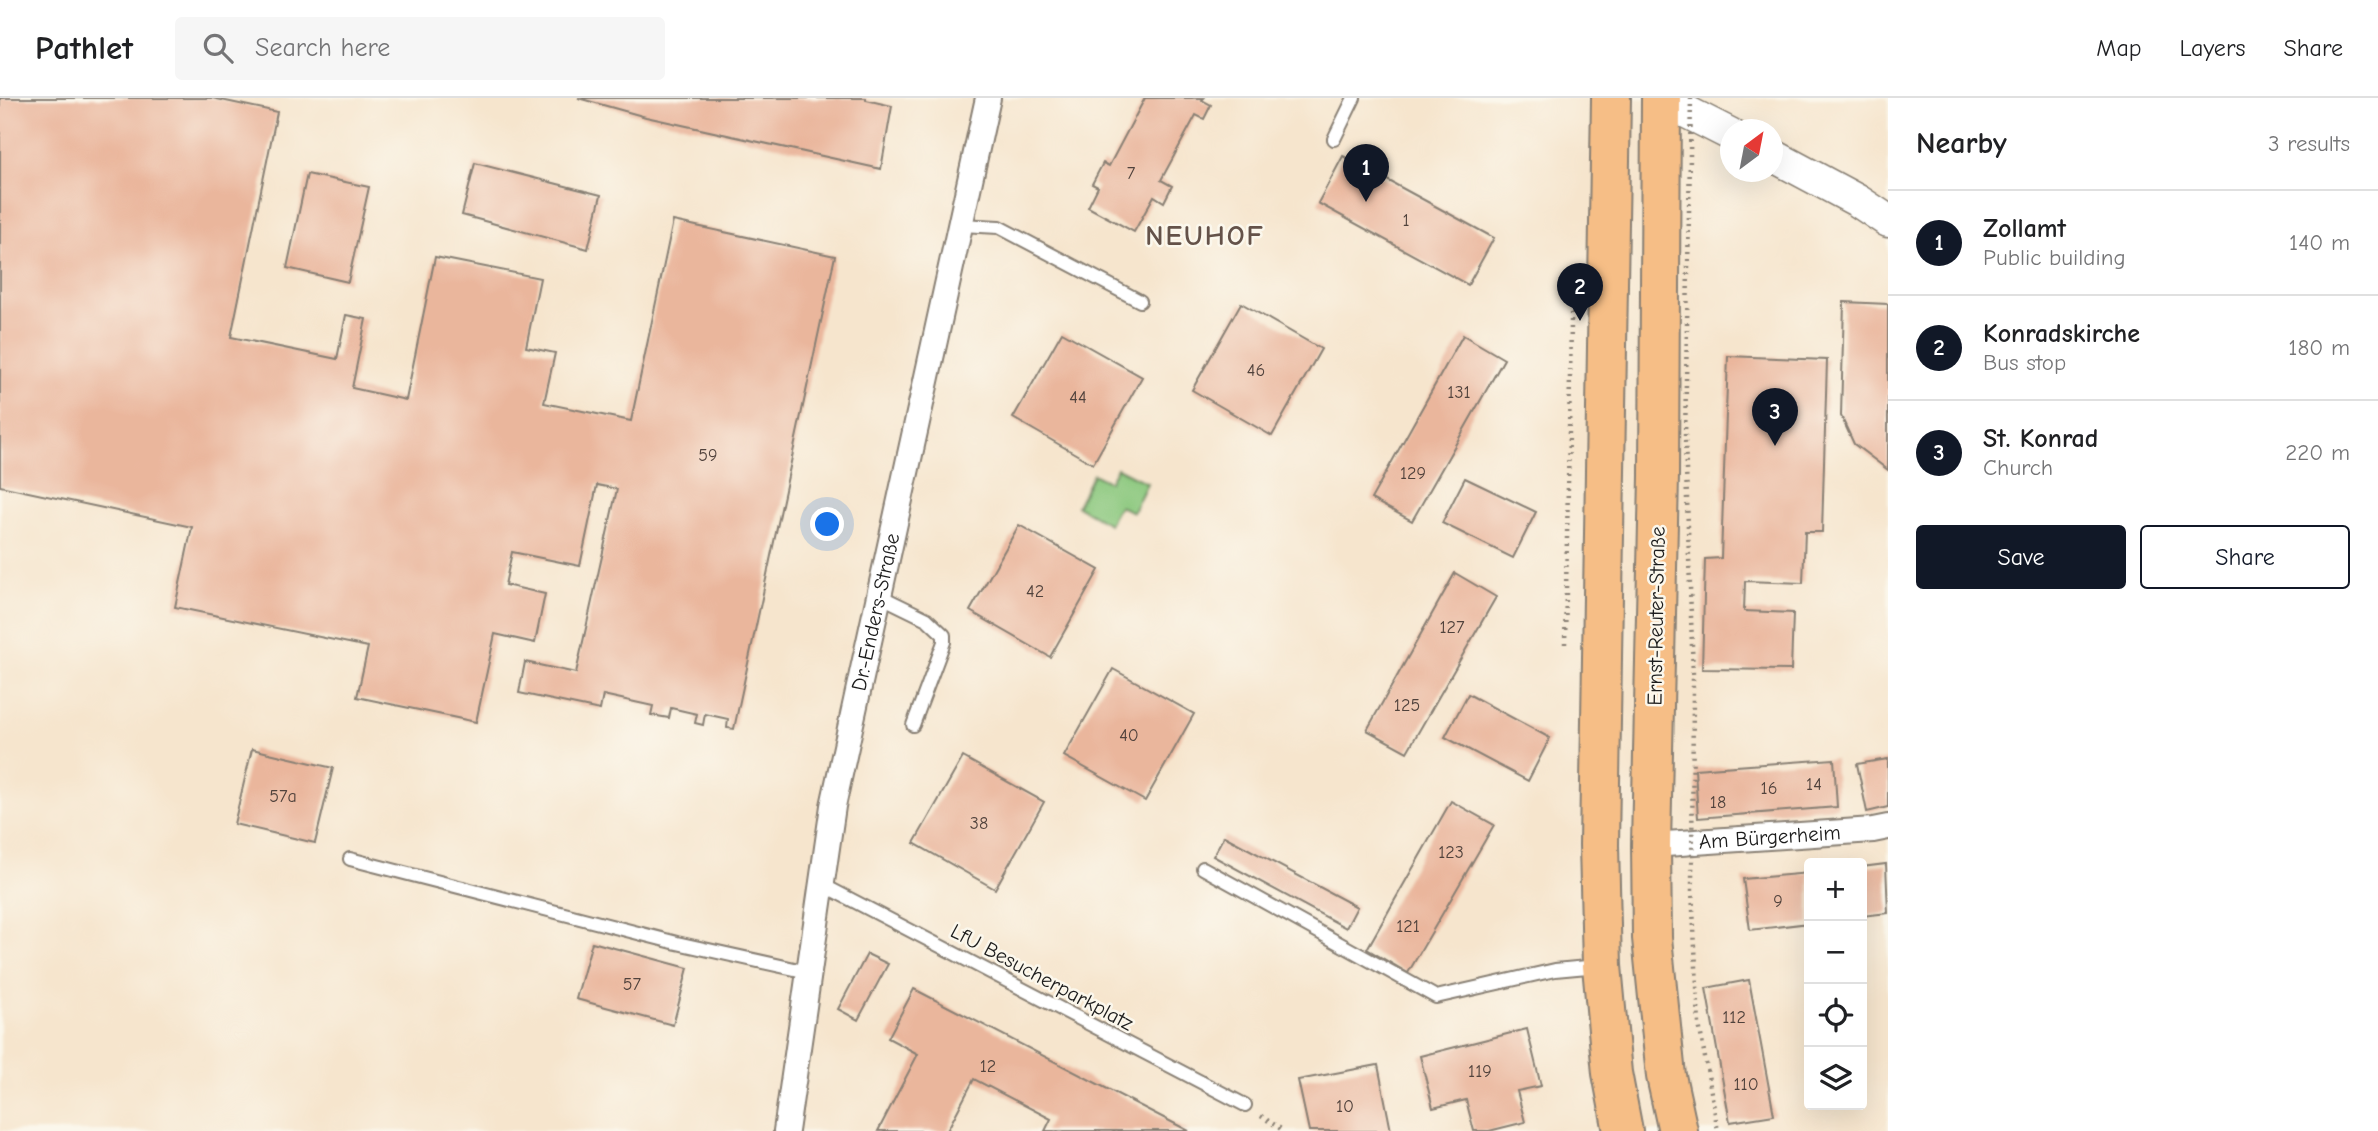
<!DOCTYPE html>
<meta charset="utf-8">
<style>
body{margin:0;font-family:"Comic Neue",sans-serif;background:#f6f6f6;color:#202124}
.controls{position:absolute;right:21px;bottom:21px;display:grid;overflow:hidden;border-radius:7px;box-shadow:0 7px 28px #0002}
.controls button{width:63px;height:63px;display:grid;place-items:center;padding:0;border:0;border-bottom:2px solid #e0e0e0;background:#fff;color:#202124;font:35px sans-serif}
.compass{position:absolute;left:1720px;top:21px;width:63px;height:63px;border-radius:50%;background:#fff;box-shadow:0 7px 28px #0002;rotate:32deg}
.you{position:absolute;left:828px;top:427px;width:24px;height:24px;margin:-18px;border:5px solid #fff;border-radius:50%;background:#1a73e8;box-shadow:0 0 0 10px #1a73e833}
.badge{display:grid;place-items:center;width:46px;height:46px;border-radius:50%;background:#111827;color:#fff;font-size:23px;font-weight:700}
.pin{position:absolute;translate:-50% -58px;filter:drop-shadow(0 2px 4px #0008)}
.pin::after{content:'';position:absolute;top:37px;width:24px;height:21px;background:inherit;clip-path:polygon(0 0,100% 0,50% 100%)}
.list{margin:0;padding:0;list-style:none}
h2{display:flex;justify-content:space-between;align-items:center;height:91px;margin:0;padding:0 28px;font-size:30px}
h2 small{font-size:23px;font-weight:400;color:#757577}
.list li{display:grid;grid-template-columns:46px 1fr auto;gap:21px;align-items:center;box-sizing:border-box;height:105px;padding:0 28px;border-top:2px solid #e0e0e0}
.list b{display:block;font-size:26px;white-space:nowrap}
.list p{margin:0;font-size:23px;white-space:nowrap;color:#757577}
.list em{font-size:23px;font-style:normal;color:#757577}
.actions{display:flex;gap:14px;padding:21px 28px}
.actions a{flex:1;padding:16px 0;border:2px solid #111827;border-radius:7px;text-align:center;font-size:24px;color:#111827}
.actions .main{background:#111827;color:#fff}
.icon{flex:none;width:38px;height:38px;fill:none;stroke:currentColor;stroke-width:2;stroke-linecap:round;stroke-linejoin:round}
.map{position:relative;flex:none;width:1888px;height:1033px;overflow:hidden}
header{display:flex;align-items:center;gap:42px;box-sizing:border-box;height:98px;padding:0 35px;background:#fff;border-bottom:2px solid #e0e0e0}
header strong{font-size:33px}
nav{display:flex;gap:38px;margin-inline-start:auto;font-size:24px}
.search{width:490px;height:63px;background:#f6f6f6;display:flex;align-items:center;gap:18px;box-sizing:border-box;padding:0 24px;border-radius:7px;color:#757577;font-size:26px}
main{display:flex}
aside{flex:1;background:#fff}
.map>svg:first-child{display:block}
.green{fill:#8ac77d;stroke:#53724c;stroke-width:2}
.building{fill:#eab69c}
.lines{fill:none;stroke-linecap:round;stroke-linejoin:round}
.service-casing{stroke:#898074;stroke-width:16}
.minor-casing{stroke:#898074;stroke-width:28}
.tertiary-casing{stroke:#898074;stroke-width:35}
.primary-casing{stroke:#898074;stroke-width:42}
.path{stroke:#898074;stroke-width:4.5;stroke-dasharray:2 5;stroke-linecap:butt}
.service{stroke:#fff;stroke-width:12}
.minor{stroke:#fff;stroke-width:24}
.tertiary{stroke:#fff;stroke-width:32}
.primary{stroke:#f6be86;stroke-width:38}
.path-bridge{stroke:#898074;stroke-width:4.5;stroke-dasharray:2 5;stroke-linecap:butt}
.labels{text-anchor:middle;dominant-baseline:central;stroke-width:5;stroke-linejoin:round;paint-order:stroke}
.number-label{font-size:18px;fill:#50423c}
.street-label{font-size:21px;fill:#1c1c1c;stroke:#fbf7ec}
.district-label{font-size:28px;font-weight:bold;letter-spacing:2px;fill:#645249;stroke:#fbf7ec}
</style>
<header>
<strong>Pathlet</strong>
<div class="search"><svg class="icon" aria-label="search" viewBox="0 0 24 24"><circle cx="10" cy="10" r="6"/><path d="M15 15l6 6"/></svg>Search here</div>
<nav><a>Map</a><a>Layers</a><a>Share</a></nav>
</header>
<main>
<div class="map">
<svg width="1888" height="1033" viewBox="0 0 1888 1033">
<rect width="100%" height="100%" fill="#fbf7ec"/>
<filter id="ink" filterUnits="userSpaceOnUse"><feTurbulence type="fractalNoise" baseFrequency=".0143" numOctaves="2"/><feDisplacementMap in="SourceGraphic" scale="14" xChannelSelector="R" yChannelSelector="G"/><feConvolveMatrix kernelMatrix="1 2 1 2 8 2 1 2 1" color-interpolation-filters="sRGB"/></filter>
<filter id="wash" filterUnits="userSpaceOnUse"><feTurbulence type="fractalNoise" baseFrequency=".00686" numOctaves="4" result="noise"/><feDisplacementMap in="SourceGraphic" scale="28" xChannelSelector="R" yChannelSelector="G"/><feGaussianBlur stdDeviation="1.57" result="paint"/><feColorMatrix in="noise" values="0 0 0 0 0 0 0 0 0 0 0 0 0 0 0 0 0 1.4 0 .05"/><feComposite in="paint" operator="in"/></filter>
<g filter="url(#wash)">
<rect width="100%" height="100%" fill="#f6e5cd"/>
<!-- green -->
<path class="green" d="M1117 370 1147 385 1133 414 1119 408 1109 426 1077 408 1093 376 1109 384Z"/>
<g id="blocks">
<!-- building -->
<g class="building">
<path d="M0 0H212L277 14 231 239 337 261 346 217 366 221 352 290 406 302 435 159 540 180 526 249 555 255 544 305 631 323 673 123 835 158 734 631 727 630 728 621 705 616 703 627 695 625 697 616 671 610 669 620 651 617 653 608 603 597 600 612 519 595 525 564 576 575 617 391 597 387 580 468 512 454 505 487 545 496 535 545 495 536 476 624 357 599 368 549 175 509 192 429 0 388Z"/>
<path d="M578 0H866V2L892 8 881 71 646 19Z"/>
<path d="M1145 0H1204L1202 2 1211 7 1204 21 1196 17 1161 82 1172 88 1164 104 1154 98 1134 134 1088 109 1098 89 1092 86 1103 65 1109 68Z"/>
<path d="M1343 58 1494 140 1468 187 1318 105Z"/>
<path d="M475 65 601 97 588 151 462 117Z"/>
<path d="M307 76 369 89 348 184 287 170Z"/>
<path d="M1844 204 1888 206V372L1854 346 1841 318Z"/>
<path d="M1241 205 1321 251 1272 338 1192 292Z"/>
<path d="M1062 234 1142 279 1093 366 1013 320Z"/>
<path d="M1463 237 1504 261 1412 423 1371 401Z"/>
<path d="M1728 258 1827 262 1822 434H1805L1803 485 1745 483 1744 513 1793 515 1791 572 1702 571 1705 461 1721 460Z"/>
<path d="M1465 380 1536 414 1513 460 1442 425Z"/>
<path d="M1019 427 1099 472 1050 559 970 513Z"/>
<path d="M1455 475 1496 499 1407 654 1367 632Z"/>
<path d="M1113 571 1194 616 1145 703 1064 658Z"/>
<path d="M1468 596 1550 640 1528 683 1445 639Z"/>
<path d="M252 651 333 670 315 745 234 726Z"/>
<path d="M963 659 1044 704 995 791 914 745Z"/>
<path d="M1834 661 1837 709 1698 720 1695 671Z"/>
<path d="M1888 661V709L1867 714 1857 666Z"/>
<path d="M1451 703 1494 727 1408 875 1367 851Z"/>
<path d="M1224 738 1357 809 1346 830 1213 758Z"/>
<path d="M1886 766 1888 815 1862 818V769Z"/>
<path d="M1809 775V825L1750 832 1743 781Z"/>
<path d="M592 844 688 870 673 927 576 901Z"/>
<path d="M867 856 888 866 858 922 838 911Z"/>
<path d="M1749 882 1774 1017 1730 1024 1706 890Z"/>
<path d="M914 891 1189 1033H1045L1051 1021 974 981 947 1033H878L918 956 888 940Z"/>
<path d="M1527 931 1541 988 1517 993 1525 1024 1489 1033H1474L1466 1002 1433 1010 1420 958Z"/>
<path d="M1378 967 1391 1033H1309L1298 982Z"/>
</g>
</g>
</g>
<g filter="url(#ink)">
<use href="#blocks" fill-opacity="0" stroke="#898074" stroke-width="2"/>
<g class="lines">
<!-- service casing -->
<g class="service-casing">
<g id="service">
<path d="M1334 41 1354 0"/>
<path d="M961 127 999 129 1140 203"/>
<path d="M880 498 927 521 944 537V544L913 627"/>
<path d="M350 761 677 845 808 874"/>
<path d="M1203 770 1436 899 1555 872 1598 868"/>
<path d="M821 786 1245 1007"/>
</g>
</g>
<!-- minor casing -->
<g class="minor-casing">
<g id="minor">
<path id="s1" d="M1651 747 1873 732 1888 729"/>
<path id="s2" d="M786 1033 833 708 988 0"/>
</g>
</g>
<!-- tertiary casing -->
<g class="tertiary-casing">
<g id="tertiary">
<path d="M1659 0 1730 36"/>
<path d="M1772 57 1858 103 1888 123"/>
</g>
</g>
<!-- primary casing -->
<g class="primary-casing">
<g id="primary">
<path d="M1611 0 1599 747 1602 868 1612 975 1623 1033"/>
<path d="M1661 0 1659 378 1651 747 1652 840 1666 978 1678 1033"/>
</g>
</g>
<!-- path -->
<g class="path">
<path d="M1565 546 1572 173"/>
<path d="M1261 1018 1284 1033"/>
</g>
<!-- service -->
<use href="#service" class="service"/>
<!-- minor -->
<use href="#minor" class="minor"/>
<!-- tertiary -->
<use href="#tertiary" class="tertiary"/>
<!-- primary -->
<use href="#primary" class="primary"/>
<!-- path-bridge -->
<path class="path-bridge" d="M1691 0 1685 341 1693 577 1692 792 1699 926 1718 1033"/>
</g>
</g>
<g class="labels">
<!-- number labels -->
<g class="number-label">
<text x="1131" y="75">7</text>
<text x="1406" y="122">1</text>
<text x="1256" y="272">46</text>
<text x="1459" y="294">131</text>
<text x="1078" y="299">44</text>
<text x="708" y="357">59</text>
<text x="1413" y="375">129</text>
<text x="1035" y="493">42</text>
<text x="1452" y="529">127</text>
<text x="1407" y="607">125</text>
<text x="1129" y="637">40</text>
<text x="1814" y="686">14</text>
<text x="1769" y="690">16</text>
<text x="283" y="698">57a</text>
<text x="1718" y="704">18</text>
<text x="979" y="725">38</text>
<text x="1451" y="754">123</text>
<text x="1778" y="803">9</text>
<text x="1408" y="828">121</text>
<text x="632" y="886">57</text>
<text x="1734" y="919">112</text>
<text x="988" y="968">12</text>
<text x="1480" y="973">119</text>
<text x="1746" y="986">110</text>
<text x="1345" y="1008">10</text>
</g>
<!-- street labels -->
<g class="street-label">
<text stroke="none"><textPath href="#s2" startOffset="527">Dr.-Enders-Straße</textPath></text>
<text transform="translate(1656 518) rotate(-89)">Ernst-Reuter-Straße</text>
<text stroke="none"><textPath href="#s1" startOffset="119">Am Bürgerheim</textPath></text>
<text transform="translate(1042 879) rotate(28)">LfU Besucherparkplatz</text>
</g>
<!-- district labels -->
<g class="district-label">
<text x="1205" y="138">NEUHOF</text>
</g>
</g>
</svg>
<div class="controls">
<button>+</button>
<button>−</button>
<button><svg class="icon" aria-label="locate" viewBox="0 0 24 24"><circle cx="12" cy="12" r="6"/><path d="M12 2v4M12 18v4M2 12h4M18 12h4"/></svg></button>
<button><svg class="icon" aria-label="layers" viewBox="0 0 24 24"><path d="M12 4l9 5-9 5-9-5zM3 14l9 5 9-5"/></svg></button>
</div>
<svg class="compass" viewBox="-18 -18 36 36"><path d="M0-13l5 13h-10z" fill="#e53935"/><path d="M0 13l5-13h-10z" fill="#757577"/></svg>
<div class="you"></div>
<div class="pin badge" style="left:1366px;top:104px">1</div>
<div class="pin badge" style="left:1580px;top:223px">2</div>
<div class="pin badge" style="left:1775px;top:348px">3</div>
</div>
<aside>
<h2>Nearby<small>3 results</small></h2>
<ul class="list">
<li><span class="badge">1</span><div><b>Zollamt</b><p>Public building</p></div><em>140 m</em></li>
<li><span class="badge">2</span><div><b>Konradskirche</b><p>Bus stop</p></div><em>180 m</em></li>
<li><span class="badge">3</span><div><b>St. Konrad</b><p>Church</p></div><em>220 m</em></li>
</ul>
<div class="actions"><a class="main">Save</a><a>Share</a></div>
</aside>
</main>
